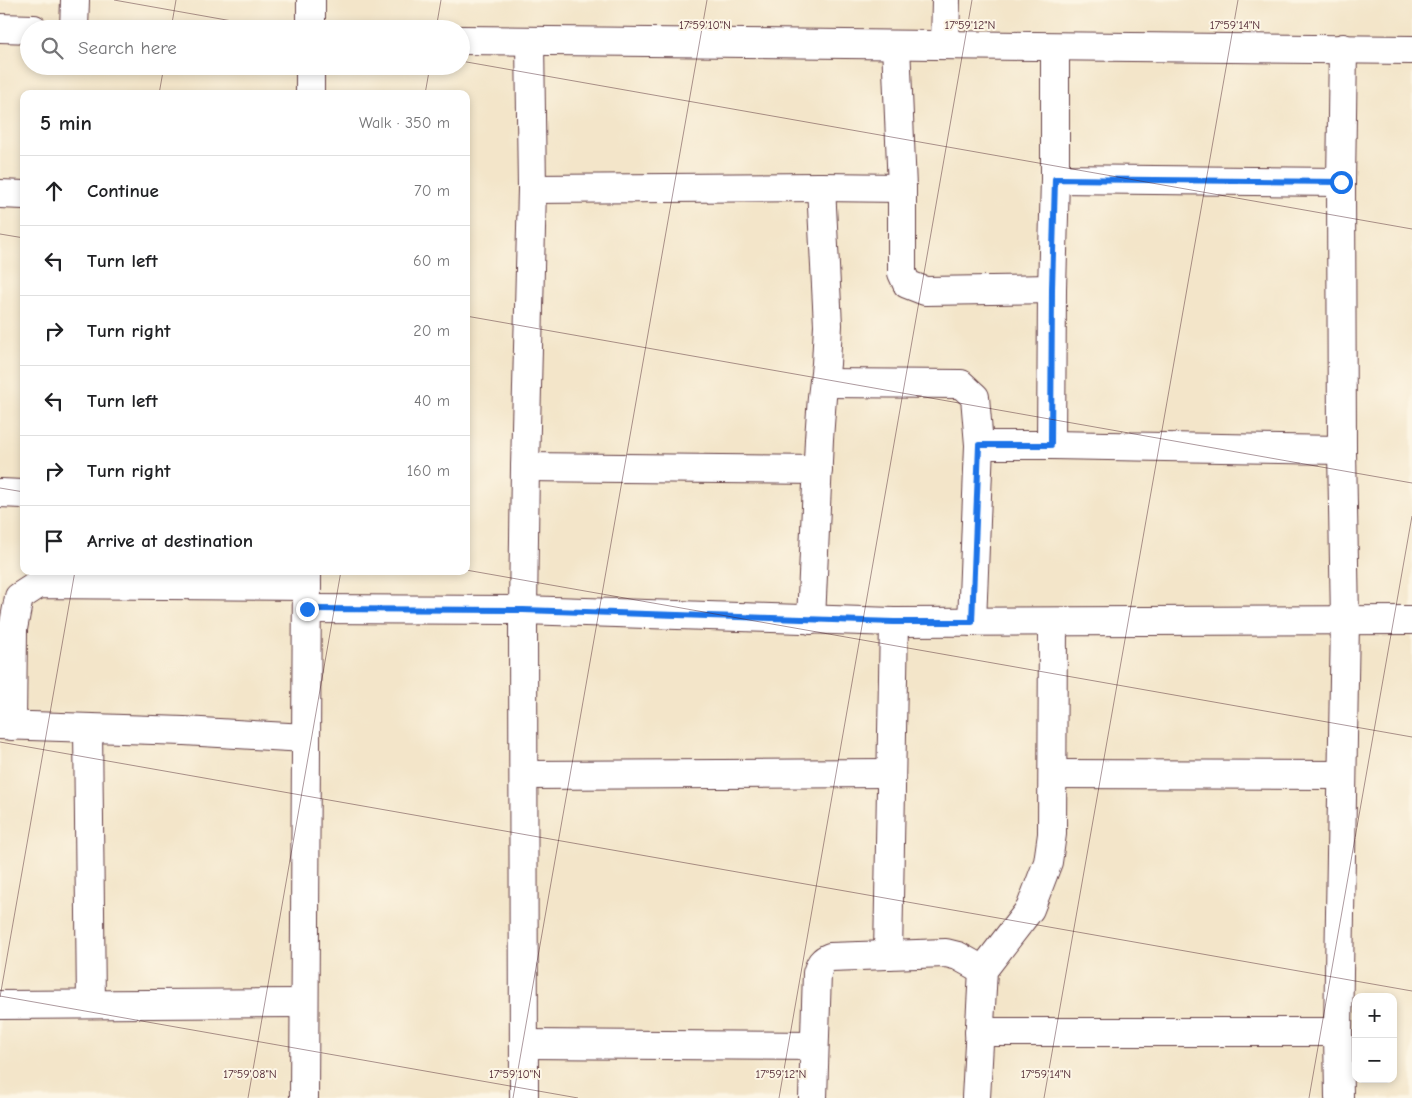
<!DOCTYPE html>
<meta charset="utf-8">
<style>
body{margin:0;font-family:"Comic Neue",sans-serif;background:#f6f6f6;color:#202124}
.controls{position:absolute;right:15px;bottom:15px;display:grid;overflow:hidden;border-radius:10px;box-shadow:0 2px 8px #0003}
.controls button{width:45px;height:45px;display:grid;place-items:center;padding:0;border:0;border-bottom:1px solid #e0e0e0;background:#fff;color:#202124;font:25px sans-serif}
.stop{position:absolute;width:15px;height:15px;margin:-11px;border:4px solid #1a73e8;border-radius:50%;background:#fff}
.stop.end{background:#1a73e8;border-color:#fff;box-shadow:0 1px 5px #0008}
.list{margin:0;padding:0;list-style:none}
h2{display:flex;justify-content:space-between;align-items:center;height:65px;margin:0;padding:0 20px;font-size:21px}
h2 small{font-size:16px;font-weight:400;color:#757577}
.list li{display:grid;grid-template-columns:32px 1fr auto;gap:15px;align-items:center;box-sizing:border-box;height:70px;padding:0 20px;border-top:1px solid #e0e0e0}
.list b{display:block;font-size:19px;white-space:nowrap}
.list em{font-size:16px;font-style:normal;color:#757577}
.icon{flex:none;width:28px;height:28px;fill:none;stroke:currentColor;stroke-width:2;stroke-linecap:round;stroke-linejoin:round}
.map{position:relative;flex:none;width:1412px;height:1098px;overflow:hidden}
.search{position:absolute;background:#fff;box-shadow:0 2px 8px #0003;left:20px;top:20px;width:450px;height:55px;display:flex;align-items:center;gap:12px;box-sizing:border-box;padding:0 18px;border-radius:28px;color:#757577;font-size:19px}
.panel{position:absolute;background:#fff;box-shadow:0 2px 8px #0003;left:20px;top:90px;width:450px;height:485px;border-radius:10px}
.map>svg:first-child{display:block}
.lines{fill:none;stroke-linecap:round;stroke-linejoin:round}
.minor-casing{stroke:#633d43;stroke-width:30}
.minor{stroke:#fff;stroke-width:28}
.route{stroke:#1a73e8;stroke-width:6}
.ticks{fill:none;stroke:#4a1f2b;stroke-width:1;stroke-opacity:0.45}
.ticks-label{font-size:12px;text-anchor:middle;fill:#4a1f2b;stroke:#fcf5e5;stroke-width:4;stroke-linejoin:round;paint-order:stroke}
</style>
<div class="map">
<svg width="1412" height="1098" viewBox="0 0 1412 1098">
<rect width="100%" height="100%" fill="#fcf5e5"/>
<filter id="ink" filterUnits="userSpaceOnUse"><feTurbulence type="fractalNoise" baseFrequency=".02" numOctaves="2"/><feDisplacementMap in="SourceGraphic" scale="10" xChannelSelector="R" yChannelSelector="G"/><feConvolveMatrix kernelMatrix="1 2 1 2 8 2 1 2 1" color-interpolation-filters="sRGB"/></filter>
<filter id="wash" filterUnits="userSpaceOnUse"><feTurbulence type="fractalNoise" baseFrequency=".0096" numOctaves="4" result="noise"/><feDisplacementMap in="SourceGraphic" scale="20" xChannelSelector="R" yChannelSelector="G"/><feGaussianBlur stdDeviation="1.12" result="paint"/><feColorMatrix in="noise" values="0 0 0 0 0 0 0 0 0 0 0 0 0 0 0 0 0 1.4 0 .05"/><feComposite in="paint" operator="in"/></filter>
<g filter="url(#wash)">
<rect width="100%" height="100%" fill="#f3e5c9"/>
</g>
<g filter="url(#ink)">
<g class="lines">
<!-- minor casing -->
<g class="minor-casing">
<g id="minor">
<path d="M0 28 34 29"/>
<path d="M74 29 75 0"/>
<path d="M311 29V0"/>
<path d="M461 40 1412 50"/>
<path d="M896 45 902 188V273L907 284 925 291 1052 289"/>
<path d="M945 45 946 0"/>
<path d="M310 94V66"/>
<path d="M1055 179 1341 182"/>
<path d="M532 189 821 187 902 188"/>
<path d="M0 194 24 195"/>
<path d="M824 383 961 384 975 397 979 445 972 622"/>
<path d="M979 445H1051L1342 450"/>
<path d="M1051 445 1052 289 1055 179V47"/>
<path d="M525 467 818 470"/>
<path d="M0 493 24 494"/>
<path d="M307 609 523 610 894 622 1412 620"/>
<path d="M811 620 819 439 822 397 826 364 828 325 821 187"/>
<path d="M0 725 184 731 306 738"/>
<path d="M12 726 13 629 19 597 39 584 307 586"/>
<path d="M88 728 91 1004"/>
<path d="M1053 774 1342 775"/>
<path d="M524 775 890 773"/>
<path d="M888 955 894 622"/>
<path d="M0 1005 304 1003"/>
<path d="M979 1032H1338"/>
<path d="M524 1044 814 1046"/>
<path d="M304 1098 307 571"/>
<path d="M524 1098 523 610 525 467 532 189 530 41"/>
<path d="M813 1098 817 973C820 964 822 960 830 957L946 953 958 956 983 970"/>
<path d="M976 1098 983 970 1030 909 1048 862 1052 834 1053 622"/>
<path d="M1339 1098 1338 1032 1345 620 1342 450 1341 182 1343 48"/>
</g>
</g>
<!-- minor -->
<use href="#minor" class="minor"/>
</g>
</g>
<g class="lines" filter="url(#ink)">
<!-- route -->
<path class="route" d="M307 609 523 610 894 622H972L979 445H1051L1052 289 1055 179 1341 182"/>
</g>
<!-- ticks -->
<path class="ticks" d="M114 0 277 29M171 29 176 0M436 29 441 0M461 61 1412 229M159 94 164 66M425 94 430 66M0 234 24 238M466 316 1412 483M0 488 24 492M466 570 1412 737M0 742 1412 991M0 996 578 1098M0 997 75 571M248 1098 341 571M513 1098 707 0M779 1098 972 0M1044 1098 1238 0M1309 1098 1412 516"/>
<g class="ticks-label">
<text x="705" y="29">17°59'10"N</text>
<text x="970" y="29">17°59'12"N</text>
<text x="1235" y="29">17°59'14"N</text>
<text x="250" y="1078">17°59'08"N</text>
<text x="515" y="1078">17°59'10"N</text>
<text x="781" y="1078">17°59'12"N</text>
<text x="1046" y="1078">17°59'14"N</text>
</g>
</svg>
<div class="controls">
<button>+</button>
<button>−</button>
</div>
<div class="stop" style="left:1341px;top:182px"></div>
<div class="stop end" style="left:307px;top:609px"></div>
<div class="search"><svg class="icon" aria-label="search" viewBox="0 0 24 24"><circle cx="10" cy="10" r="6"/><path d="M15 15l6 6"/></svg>Search here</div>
<section class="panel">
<h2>5 min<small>Walk · 350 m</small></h2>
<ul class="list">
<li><svg class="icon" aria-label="ahead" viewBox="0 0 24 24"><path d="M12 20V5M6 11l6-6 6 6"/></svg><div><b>Continue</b></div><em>70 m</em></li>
<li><svg class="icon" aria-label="left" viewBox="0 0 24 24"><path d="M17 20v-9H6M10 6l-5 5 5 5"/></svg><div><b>Turn left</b></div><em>60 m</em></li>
<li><svg class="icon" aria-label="right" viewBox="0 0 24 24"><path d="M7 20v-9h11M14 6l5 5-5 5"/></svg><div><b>Turn right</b></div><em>20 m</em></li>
<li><svg class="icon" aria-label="left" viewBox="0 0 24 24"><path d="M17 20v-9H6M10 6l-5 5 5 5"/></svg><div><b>Turn left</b></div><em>40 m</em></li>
<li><svg class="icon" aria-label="right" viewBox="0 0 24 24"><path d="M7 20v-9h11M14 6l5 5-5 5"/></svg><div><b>Turn right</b></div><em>160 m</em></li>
<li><svg class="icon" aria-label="arrive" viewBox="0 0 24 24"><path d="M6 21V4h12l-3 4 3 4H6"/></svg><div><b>Arrive at destination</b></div></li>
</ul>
</section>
</div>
